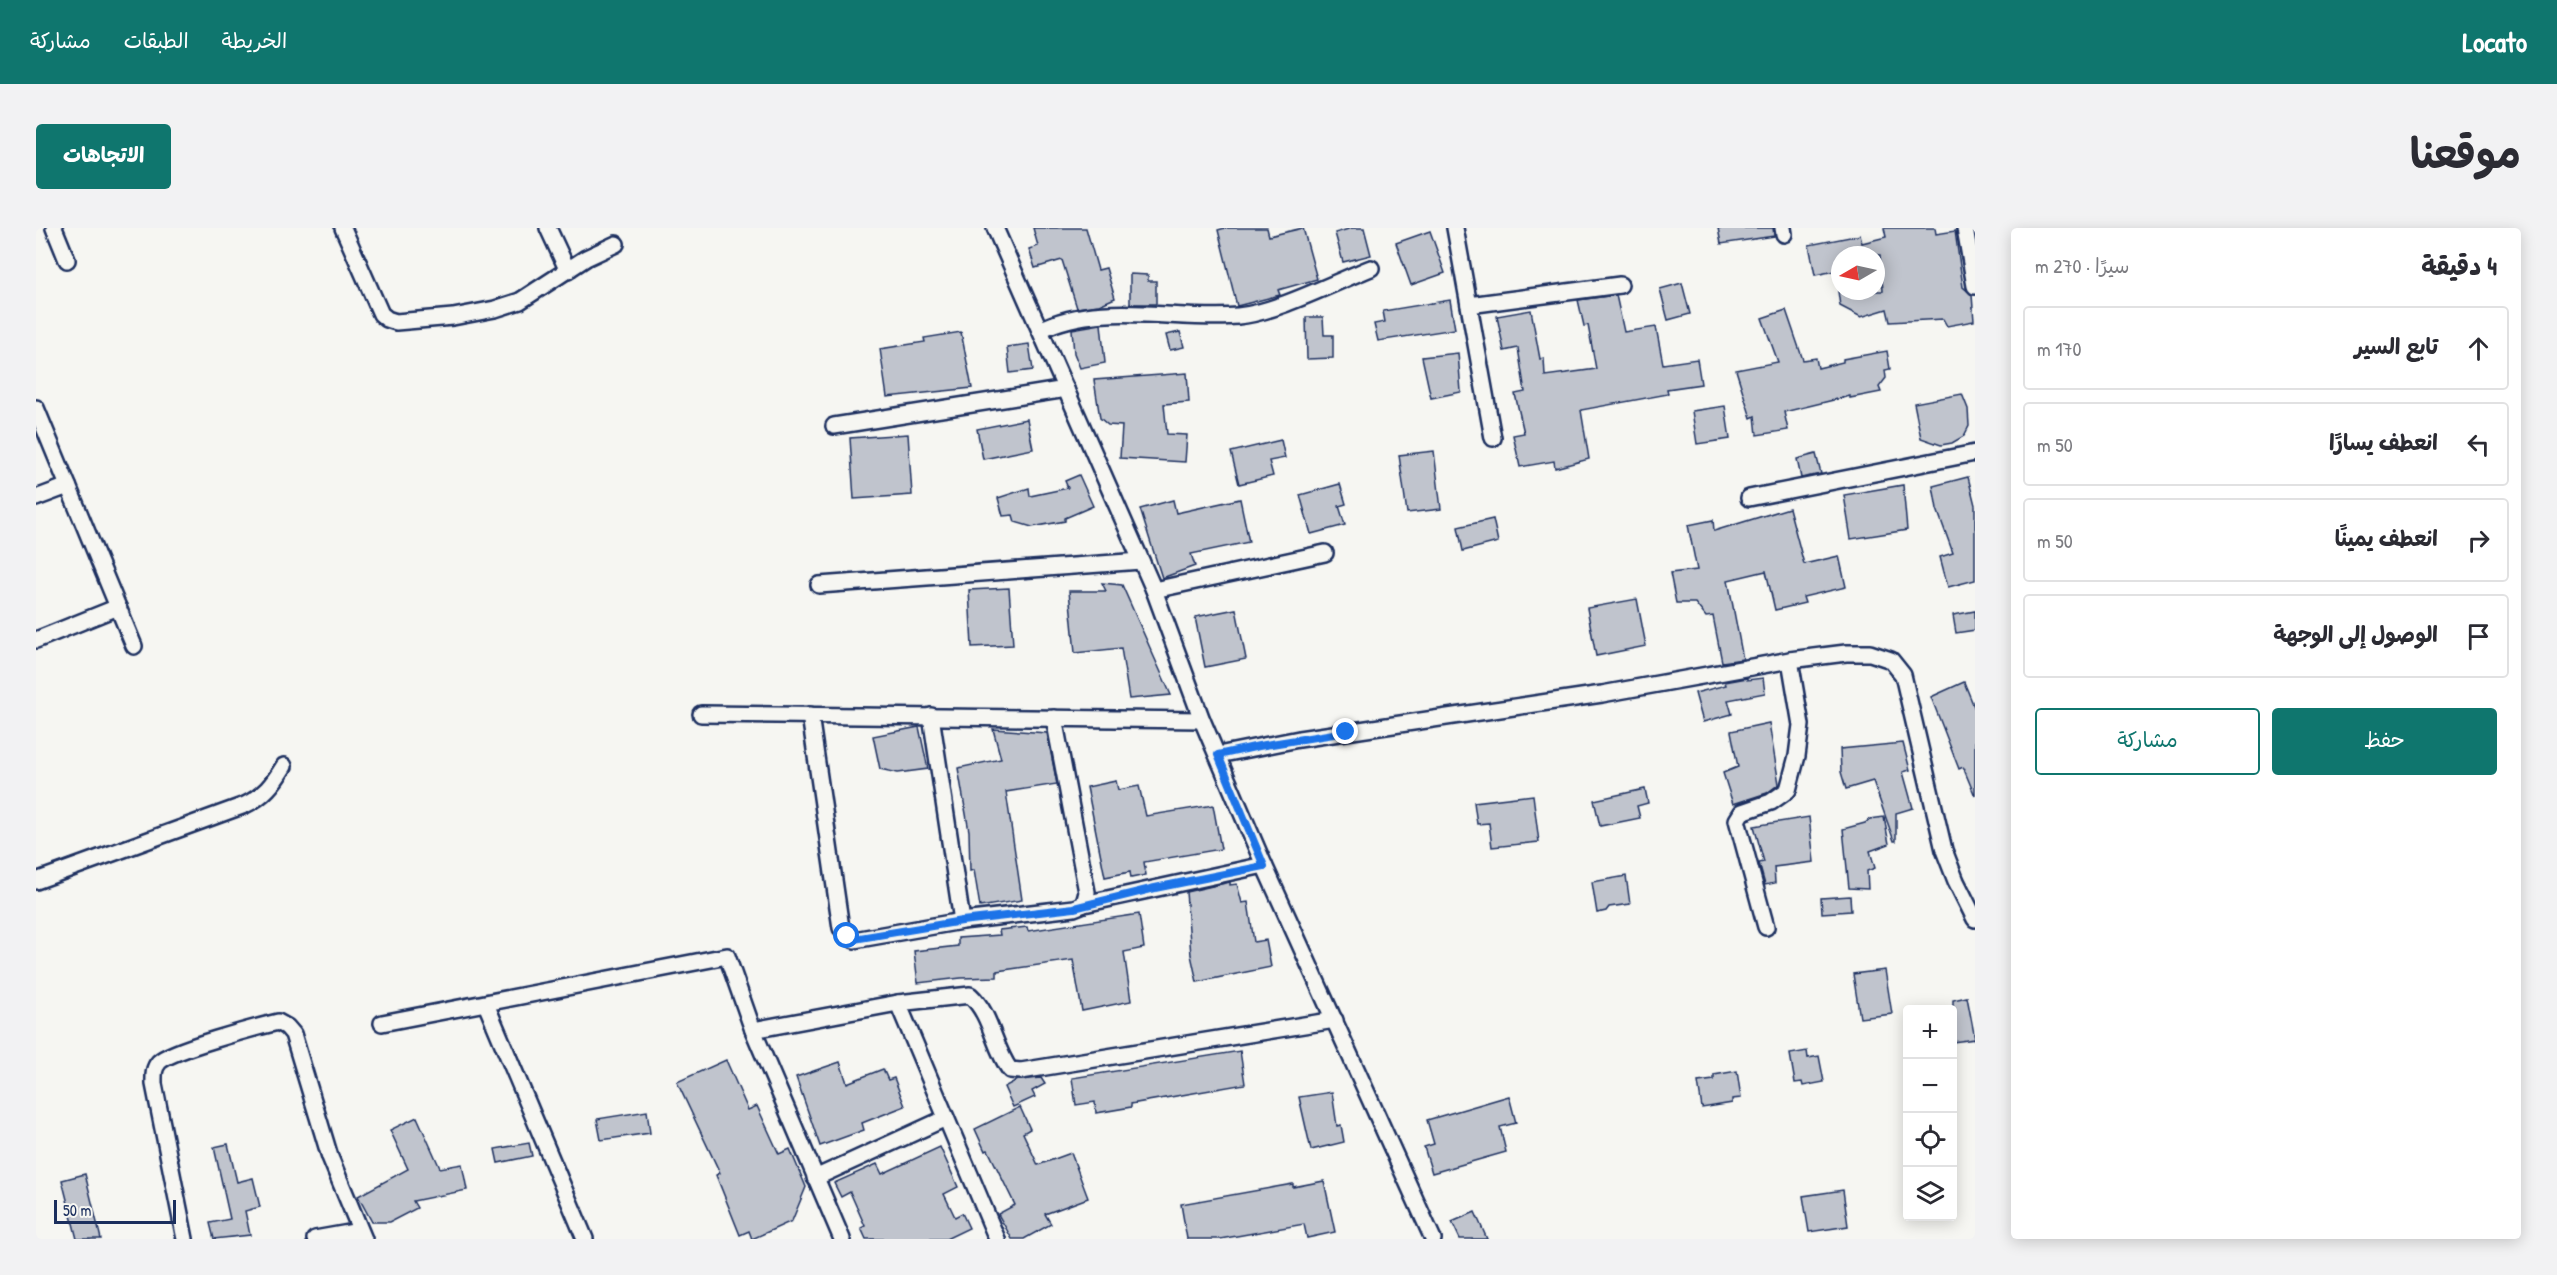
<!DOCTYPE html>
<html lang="ar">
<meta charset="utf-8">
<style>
body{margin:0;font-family:"Patrick Hand","Playpen Sans Arabic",sans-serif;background:#f2f2f3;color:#2b2b33;direction:rtl}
.controls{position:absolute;right:18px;bottom:18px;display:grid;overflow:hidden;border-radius:6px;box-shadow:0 3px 15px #0003}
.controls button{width:54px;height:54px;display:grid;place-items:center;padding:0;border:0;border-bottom:2px solid #e1e1e2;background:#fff;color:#2b2b33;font:30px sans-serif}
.compass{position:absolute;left:1795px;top:18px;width:54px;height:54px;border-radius:50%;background:#fff;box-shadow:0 3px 15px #0003;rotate:261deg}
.scale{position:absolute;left:18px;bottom:15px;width:122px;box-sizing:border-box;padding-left:6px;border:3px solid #1b2f5e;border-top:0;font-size:16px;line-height:21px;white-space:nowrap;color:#1b2f5e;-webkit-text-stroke:4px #f6f6f2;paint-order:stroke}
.stop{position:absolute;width:18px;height:18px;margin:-14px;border:4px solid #1a73e8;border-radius:50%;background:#fff}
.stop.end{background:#1a73e8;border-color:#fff;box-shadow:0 2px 6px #0008}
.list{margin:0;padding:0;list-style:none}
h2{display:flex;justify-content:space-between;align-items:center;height:78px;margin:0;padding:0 24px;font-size:26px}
h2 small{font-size:20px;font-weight:400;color:#7c7c81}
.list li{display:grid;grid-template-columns:39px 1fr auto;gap:18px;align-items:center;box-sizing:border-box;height:84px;margin:0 12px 12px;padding:0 12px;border:2px solid #e1e1e2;border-radius:6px}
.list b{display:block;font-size:22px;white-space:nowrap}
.list em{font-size:20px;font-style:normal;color:#7c7c81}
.actions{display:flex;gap:12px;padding:18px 24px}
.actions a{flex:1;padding:14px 0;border:2px solid #0f766e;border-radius:6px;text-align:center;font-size:21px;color:#0f766e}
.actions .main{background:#0f766e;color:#fff}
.icon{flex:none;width:33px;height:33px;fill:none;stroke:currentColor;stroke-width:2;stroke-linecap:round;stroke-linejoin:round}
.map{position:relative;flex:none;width:1939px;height:1011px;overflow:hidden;direction:ltr;border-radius:6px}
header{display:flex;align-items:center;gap:36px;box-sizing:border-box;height:84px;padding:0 30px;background:#0f766e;color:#fff}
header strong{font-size:28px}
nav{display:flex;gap:33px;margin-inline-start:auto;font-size:21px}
.intro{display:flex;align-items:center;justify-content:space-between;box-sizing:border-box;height:144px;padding:0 36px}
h1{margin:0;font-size:42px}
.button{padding:15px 27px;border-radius:6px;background:#0f766e;color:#fff;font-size:21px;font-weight:700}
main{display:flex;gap:36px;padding:0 36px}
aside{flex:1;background:#fff;border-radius:6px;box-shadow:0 3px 15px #0003}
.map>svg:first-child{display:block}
.building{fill:#c0c4cd;stroke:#1b2f5e;stroke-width:1.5}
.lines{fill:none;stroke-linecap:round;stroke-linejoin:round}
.minor-casing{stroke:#1b2f5e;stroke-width:20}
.minor{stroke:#f6f6f2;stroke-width:15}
.route{stroke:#1a73e8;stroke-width:8}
</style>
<header>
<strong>Locato</strong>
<nav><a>الخريطة</a><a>الطبقات</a><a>مشاركة</a></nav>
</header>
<div class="intro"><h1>موقعنا</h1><a class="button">الاتجاهات</a></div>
<main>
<aside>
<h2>4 دقيقة<small>سيرًا · 270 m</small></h2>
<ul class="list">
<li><svg class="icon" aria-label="ahead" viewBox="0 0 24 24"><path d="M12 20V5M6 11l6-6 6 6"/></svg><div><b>تابع السير</b></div><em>170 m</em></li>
<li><svg class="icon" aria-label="left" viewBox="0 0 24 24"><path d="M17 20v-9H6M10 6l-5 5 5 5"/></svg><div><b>انعطف يسارًا</b></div><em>50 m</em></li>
<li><svg class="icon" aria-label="right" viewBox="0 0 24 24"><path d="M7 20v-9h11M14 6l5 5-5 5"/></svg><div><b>انعطف يمينًا</b></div><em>50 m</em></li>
<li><svg class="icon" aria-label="arrive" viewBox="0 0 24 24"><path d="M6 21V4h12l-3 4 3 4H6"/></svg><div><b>الوصول إلى الوجهة</b></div></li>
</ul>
<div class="actions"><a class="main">حفظ</a><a>مشاركة</a></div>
</aside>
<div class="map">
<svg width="1939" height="1011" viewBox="0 0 1939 1011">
<rect width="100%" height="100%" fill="#f6f6f2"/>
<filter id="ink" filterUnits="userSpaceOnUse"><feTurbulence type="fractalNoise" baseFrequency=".0167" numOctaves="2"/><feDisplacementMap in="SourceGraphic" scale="12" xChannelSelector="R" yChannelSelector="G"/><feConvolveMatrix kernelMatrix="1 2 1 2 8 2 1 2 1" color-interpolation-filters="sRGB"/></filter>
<g filter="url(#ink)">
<!-- building -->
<g class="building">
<path d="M997 0H1050L1062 42 1070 40 1079 70 1063 77 1041 80 1026 32 999 40 993 21 1002 18Z"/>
<path d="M1189 0H1231L1233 8 1267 0 1281 51 1242 62 1244 67 1201 78 1182 2Z"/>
<path d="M1316 0H1328L1335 27 1307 34 1299 5Z"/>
<path d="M1682 0H1737L1738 8 1685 16Z"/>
<path d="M1848 0H1899L1900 6 1919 3 1927 59 1936 67 1938 93 1911 98 1907 91 1854 94 1851 81 1825 89 1804 78 1802 63H1847L1844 27H1804V42L1779 47 1773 17 1824 7 1826 15 1850 9Z"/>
<path d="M1394 3 1409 45 1375 57 1360 15Z"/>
<path d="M1094 46 1112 47V53H1120V76H1094Z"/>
<path d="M1646 55 1654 86 1632 92 1624 61Z"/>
<path d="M1580 67 1588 104 1620 99 1627 136 1661 131 1665 156 1631 161 1632 166 1545 182 1553 231 1519 240 1518 233 1484 239 1477 207 1488 205 1479 166 1489 164 1482 120 1468 123 1461 88 1495 82 1504 131 1508 130 1509 148 1560 141 1552 97 1548 98 1542 72Z"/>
<path d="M1414 72 1419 101 1342 113 1338 96 1349 94 1347 83Z"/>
<path d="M1750 82 1767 132 1780 130 1782 140 1807 134V131L1851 123 1854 141 1849 142 1850 150 1843 159 1845 164 1814 170V168L1748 184 1752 202 1721 207 1719 188 1715 190 1700 142 1742 134 1726 90Z"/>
<path d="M1270 89H1287L1288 107H1297V130L1271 131Z"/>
<path d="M1065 96 1069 135 1044 140 1038 125 1036 101Z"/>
<path d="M925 104 936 160 851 169 844 121 889 114 888 110Z"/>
<path d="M1144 104 1148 119 1134 122 1130 107Z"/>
<path d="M993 116 997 142 974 145 971 119Z"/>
<path d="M1422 125 1425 164 1395 170 1386 129Z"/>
<path d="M1151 145 1153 174 1128 176 1131 206 1151 207 1149 234 1084 230 1086 198 1072 197 1064 190 1058 152Z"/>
<path d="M1926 166 1932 181 1933 198 1928 208 1916 215 1905 217 1885 210 1878 175Z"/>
<path d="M1689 178 1694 211 1661 216 1656 183Z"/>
<path d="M991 191 997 221 947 231 941 201Z"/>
<path d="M872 206 876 267 818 271 814 210Z"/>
<path d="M1245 212 1249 230 1233 233 1237 248 1203 256 1195 224Z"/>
<path d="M1398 223 1405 281 1371 285 1363 227Z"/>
<path d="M1780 226 1785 246 1765 250 1761 231Z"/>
<path d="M1043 247 1057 278 1029 290V293L996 299 979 294 977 287 967 288 962 270 993 260 994 268 1032 260 1029 253Z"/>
<path d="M1932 249 1939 277V352L1912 359 1904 329 1917 325 1901 281 1897 258Z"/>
<path d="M1304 256 1310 276 1303 278 1309 297 1275 306 1264 267Z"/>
<path d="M1867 257 1871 302 1815 311 1808 267Z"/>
<path d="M1204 271 1213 314 1155 326 1159 338 1126 350 1104 281 1137 272 1140 285Z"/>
<path d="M1753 280 1768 336 1803 328 1810 359 1767 369 1769 375 1739 382 1730 343 1692 352 1707 431 1686 434 1677 388 1670 389 1659 375H1640L1634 345 1661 342 1652 297 1677 292 1678 303Z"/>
<path d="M1457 291 1462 314 1427 323 1422 299Z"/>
<path d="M1066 355 1086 357 1135 467 1093 471 1085 420 1039 425 1033 363H1070Z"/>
<path d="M973 360 977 417 936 419 933 362Z"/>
<path d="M1601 371 1610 418 1560 428 1551 380Z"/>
<path d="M1200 381 1210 431 1169 439 1159 389Z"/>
<path d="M1939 383V402L1920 405 1917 387Z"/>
<path d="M1711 450V452L1727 450 1729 465 1692 472 1696 486 1667 494 1659 465 1690 457 1689 454Z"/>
<path d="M1928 454 1939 481V568L1927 539 1923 541 1895 469Z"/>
<path d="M1733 495 1743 556 1731 565 1697 576 1687 545 1702 539 1695 503Z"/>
<path d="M883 499 892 541 862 545 844 541 837 508Z"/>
<path d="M957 501 1011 505 1021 556 970 564 986 672 944 679 938 642 934 643 933 603 922 540 965 531Z"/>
<path d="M1867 515 1874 542 1867 544 1877 580 1860 585V613H1858L1837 553 1810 561 1805 544 1804 521Z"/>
<path d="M1080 553 1082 562 1103 558 1110 588 1177 577 1185 621 1108 634 1110 647 1095 650 1094 644 1069 649 1051 559Z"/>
<path d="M1609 561 1612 575 1601 578 1604 590 1564 598 1558 572Z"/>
<path d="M1497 567 1503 614 1456 619 1453 595 1441 596 1438 574Z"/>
<path d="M1773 589 1778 634 1738 639 1739 655 1729 657 1723 635 1728 634 1718 598Z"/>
<path d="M1848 589 1853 616 1834 623 1839 640 1831 643 1832 661 1813 660 1807 601 1829 595 1834 591Z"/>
<path d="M1590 648 1594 676 1573 679 1570 683 1561 685 1556 654Z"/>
<path d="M1194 654V657L1201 656 1206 675 1212 674 1218 714 1230 712 1235 739 1161 754 1155 727 1150 664Z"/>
<path d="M1814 668 1815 683 1786 685 1785 670Z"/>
<path d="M1103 686 1108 720 1088 724 1095 773 1046 783 1037 732 961 743V749L925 750 882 755 878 723 922 718V710L964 707 963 702 991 699 992 703Z"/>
<path d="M1849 742 1856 786 1824 790 1817 746Z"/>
<path d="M1931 769 1939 811 1917 814V772Z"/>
<path d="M1204 823 1209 856 1095 876V879L1060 885 1059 874 1040 877 1036 850Z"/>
<path d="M1771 823 1772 830 1783 828 1788 854 1767 858 1766 854 1759 855 1754 826Z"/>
<path d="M690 832 712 882 721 878 743 926 754 921 770 959 756 993 716 1011 713 1003 704 1007 680 947 684 945 641 854Z"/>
<path d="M804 834 811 855 847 841 852 852 858 850 869 878 826 895 828 902 784 918 760 849Z"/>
<path d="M1701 843 1705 870 1696 871V875L1666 880 1662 854 1678 852V847Z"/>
<path d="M1005 850 1009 856 996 863 999 869 977 879 968 859 981 852Z"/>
<path d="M1296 864 1301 898 1305 897 1308 914 1275 922 1263 869Z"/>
<path d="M1473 868 1480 895 1464 899 1470 924 1396 945 1388 919 1398 916 1391 892Z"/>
<path d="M984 879 994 901 987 905 1002 937 1035 925 1052 970 1009 986 1015 996 988 1011H976L962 986 979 977 952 922 949 923 939 901Z"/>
<path d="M611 883 614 905 565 912 561 891Z"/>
<path d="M381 889 404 940 426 936 431 962 377 973 381 980 354 994H336L322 968 372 941 354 902Z"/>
<path d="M493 915 496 928 462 935 459 921Z"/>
<path d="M192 916 201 954 217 950 224 979 209 983 214 1007 178 1011 174 995 194 991 178 919Z"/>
<path d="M904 919 922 959 908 966 919 989 926 985 933 1000 910 1011H830L825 1000 829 998 814 964 805 969 798 955 841 936 846 946Z"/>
<path d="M49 946 65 1011H41L26 952Z"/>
<path d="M1288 953 1299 1004 1271 1010 1268 996 1184 1011H1151L1145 976 1257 956V959Z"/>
<path d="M1807 962 1812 998 1773 1004 1767 968Z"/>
<path d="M1439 984 1451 1011H1424L1416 994Z"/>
</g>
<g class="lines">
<!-- minor casing -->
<g class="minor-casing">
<g id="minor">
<path d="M18 0 31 32"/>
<path d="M307 0 345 86 351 91 360 94 417 89 459 81 484 73 550 30 580 16"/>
<path d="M512 0 532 43"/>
<path d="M959 0 1118 362 1166 492 1228 637 1397 1011"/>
<path d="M1419 0 1457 210"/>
<path d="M1747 0 1748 6"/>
<path d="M1929 0 1939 58"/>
<path d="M1433 77 1584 57"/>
<path d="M1004 102C1062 72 1139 93 1202 88 1239 85 1299 54 1335 40"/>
<path d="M0 180 98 418"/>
<path d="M798 198 1030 161"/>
<path d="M0 270 32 258"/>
<path d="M1713 270 1939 225"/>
<path d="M783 357 1105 333"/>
<path d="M1118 362 1289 325"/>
<path d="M0 412 82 379"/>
<path d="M665 486 1166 492"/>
<path d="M774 487 805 700 818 712 926 693 1038 680 1048 676 1051 664 1018 490"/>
<path d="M895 488 926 693"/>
<path d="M1182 527 1263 511 1566 466 1754 432 1810 425H1834L1855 432 1867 447 1908 622 1920 653 1939 691"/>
<path d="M0 653 209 577C228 568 237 556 248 538"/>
<path d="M1048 676 1228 637"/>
<path d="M1730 699 1701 592 1706 584 1735 574 1752 562 1761 528 1765 497 1754 432"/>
<path d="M862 775 961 1011"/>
<path d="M450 776 549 1011"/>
<path d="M346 795 691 728 717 802 806 1011"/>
<path d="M717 802 862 775 934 767C956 787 957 819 974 842L985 843 1299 792"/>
<path d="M779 950 910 890"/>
<path d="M149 1011 118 856C118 848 117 841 123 834 135 822 221 799 242 794L251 799 257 806 294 929 328 1011"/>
<path d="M279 1011 324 1003"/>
</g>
</g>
<!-- minor -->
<use href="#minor" class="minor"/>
</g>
</g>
<g class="lines" filter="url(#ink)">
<!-- route -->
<path class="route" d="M811 708 818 711 926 693 1038 680 1119 660 1228 638 1182 527 1223 518 1310 504"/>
</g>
</svg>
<div class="controls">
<button>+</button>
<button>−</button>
<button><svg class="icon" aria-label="locate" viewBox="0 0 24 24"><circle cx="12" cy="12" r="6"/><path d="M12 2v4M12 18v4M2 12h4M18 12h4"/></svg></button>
<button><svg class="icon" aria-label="layers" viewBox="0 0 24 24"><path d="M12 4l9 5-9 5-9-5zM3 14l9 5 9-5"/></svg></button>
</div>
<svg class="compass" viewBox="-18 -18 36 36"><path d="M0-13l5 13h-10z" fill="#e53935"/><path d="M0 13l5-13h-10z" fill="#7c7c81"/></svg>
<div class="scale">50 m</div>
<div class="stop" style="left:811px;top:708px"></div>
<div class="stop end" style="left:1310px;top:504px"></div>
</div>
</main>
